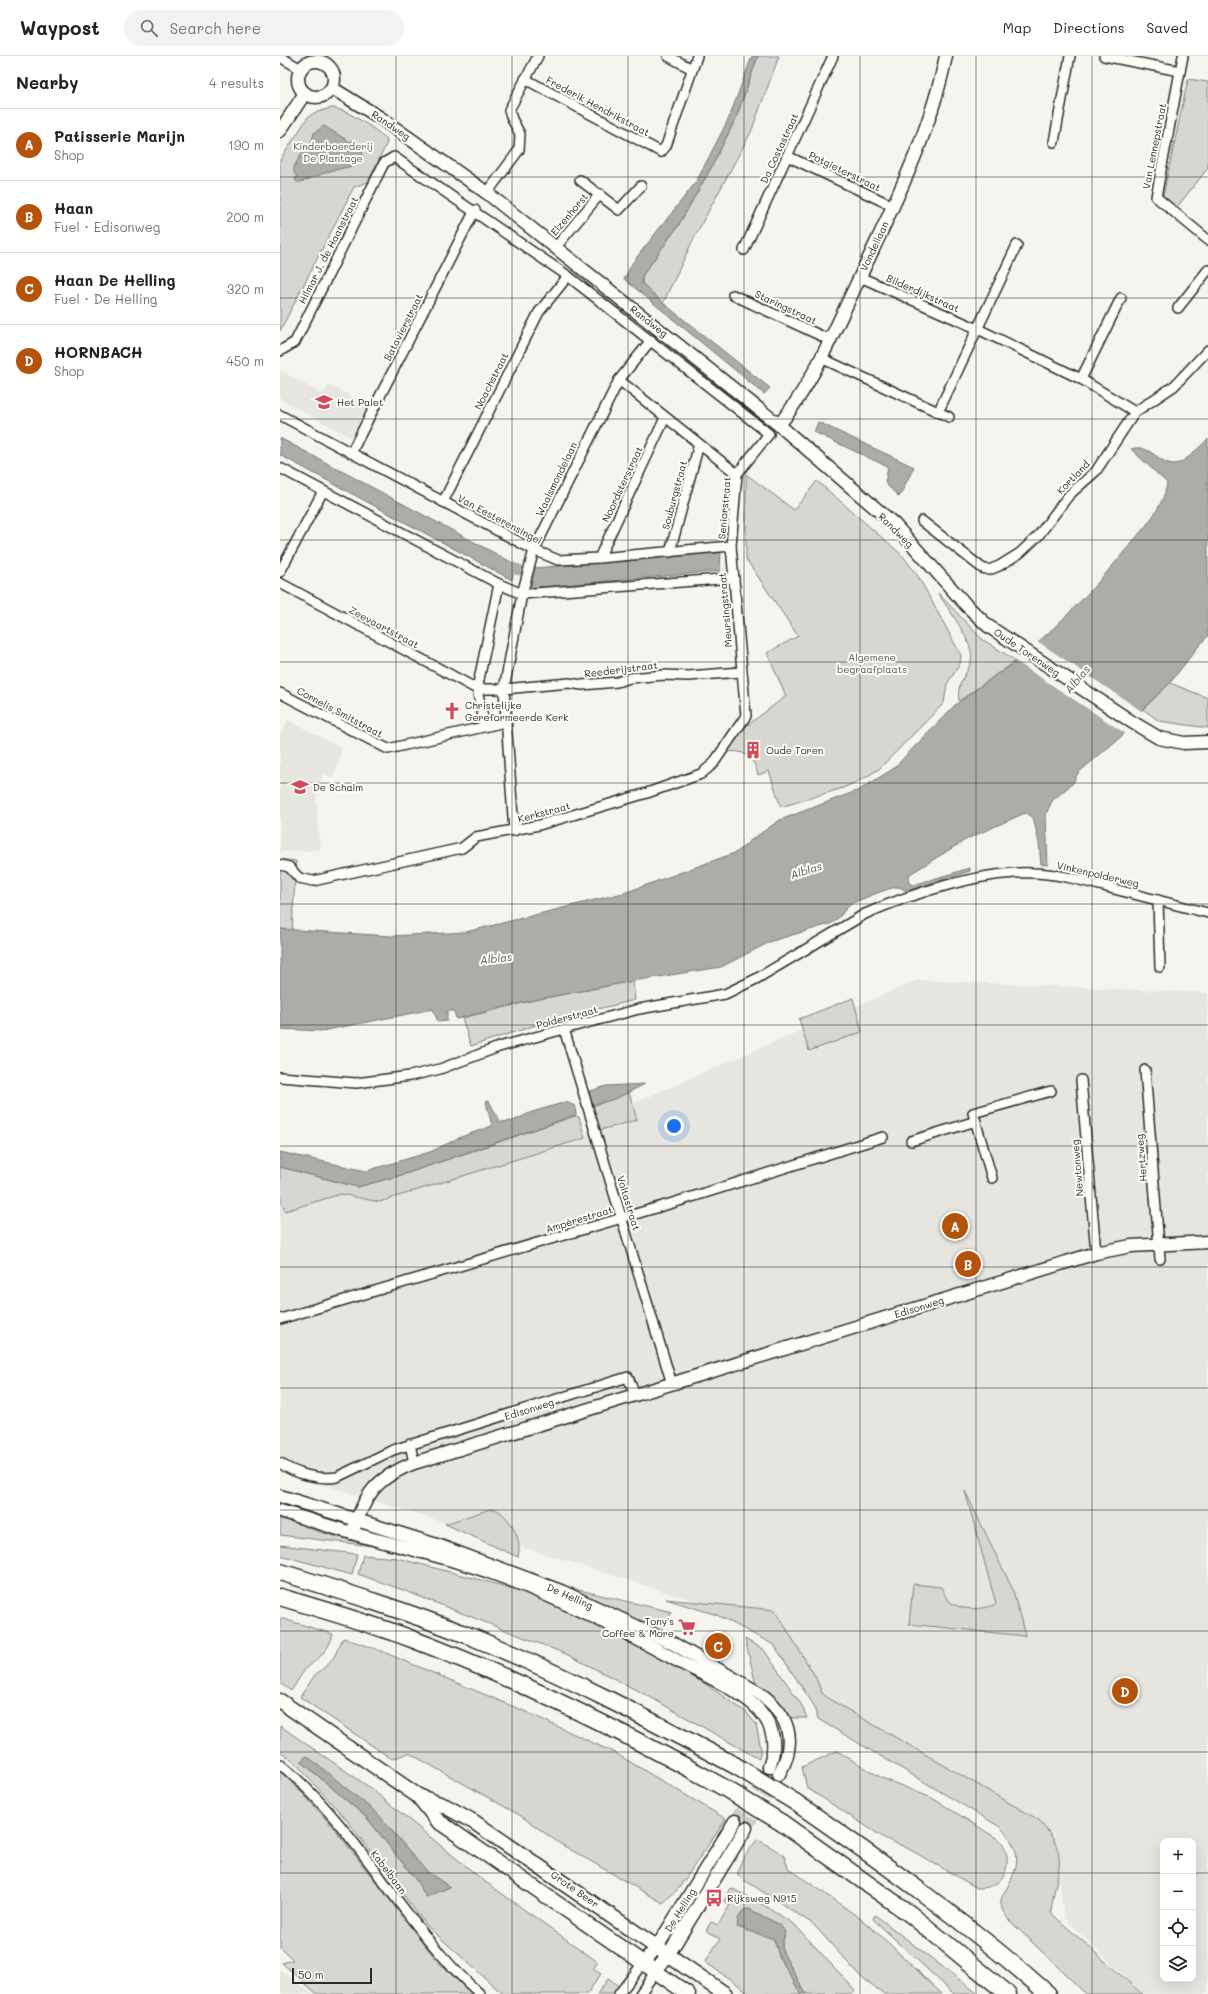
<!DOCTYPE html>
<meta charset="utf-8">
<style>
body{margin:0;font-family:Mali,sans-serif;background:#f2f2f2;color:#222}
.controls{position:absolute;right:12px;bottom:12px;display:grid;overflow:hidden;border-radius:8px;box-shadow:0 4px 16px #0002}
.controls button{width:36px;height:36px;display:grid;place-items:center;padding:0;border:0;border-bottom:1px solid #e0e0e0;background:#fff;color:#222;font:20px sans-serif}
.scale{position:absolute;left:12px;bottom:10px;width:80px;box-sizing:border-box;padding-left:4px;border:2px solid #2b2b2b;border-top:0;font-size:11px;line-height:14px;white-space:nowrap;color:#2b2b2b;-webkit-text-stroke:3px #fdfcf7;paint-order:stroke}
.you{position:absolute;left:394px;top:1070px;width:14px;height:14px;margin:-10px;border:3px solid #fff;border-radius:50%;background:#1a73e8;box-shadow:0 0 0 6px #1a73e833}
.badge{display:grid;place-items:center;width:26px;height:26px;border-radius:50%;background:#b45309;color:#fff;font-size:13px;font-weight:700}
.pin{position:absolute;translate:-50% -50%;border:2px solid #fff;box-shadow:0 1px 4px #0006}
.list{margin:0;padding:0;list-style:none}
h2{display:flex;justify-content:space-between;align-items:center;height:52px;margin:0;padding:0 16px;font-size:17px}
h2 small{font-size:13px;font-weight:400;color:#767676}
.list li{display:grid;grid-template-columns:26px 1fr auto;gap:12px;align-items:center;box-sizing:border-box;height:72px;padding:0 16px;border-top:1px solid #e0e0e0}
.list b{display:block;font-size:15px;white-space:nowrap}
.list p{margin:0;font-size:13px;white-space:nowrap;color:#767676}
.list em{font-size:13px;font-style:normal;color:#767676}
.icon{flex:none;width:22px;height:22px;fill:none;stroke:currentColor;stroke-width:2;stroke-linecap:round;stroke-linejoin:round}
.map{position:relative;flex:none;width:928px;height:1938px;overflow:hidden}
header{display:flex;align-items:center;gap:24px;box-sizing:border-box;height:56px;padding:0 20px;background:#fff;border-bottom:1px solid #e0e0e0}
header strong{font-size:19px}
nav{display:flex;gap:22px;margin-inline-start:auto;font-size:14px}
.search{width:280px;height:36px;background:#f2f2f2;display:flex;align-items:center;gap:10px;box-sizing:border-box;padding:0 14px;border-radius:22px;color:#767676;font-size:15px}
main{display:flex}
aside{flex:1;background:#fff}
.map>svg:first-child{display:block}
.built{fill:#e6e5e0;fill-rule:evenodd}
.green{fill:#d7d6d2;stroke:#81807e;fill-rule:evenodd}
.water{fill:#adaca9;stroke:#797877}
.pier{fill:#f5f4ef}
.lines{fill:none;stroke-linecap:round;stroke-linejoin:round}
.canal{stroke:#adaca9;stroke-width:11}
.secondary-tunnel{stroke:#cdccc8;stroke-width:12;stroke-dasharray:12 6;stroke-linecap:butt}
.street-casing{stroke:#2b2b2b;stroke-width:12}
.secondary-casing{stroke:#2b2b2b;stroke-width:15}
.primary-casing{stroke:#2b2b2b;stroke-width:17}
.highway-casing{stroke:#2b2b2b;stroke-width:19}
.street{stroke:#fdfcf7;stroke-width:9}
.secondary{stroke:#fdfcf7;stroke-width:12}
.primary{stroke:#fdfcf7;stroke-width:14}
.highway{stroke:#fdfcf7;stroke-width:16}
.highway-bridge-casing{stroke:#2b2b2b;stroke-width:19;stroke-linecap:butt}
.highway-bridge{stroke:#fdfcf7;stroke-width:16}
.grid{fill:none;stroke:#2b2b2b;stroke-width:1;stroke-opacity:0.55}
.labels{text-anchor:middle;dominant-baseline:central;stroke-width:4;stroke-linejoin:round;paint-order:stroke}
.street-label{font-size:10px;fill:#2b2b2b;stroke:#fdfcf7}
.park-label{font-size:10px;fill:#565655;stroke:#fdfcf7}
.poi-label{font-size:10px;fill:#2b2b2b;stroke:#fdfcf7;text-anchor:start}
.water-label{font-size:11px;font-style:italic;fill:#585857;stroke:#fdfcf7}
</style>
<header>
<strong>Waypost</strong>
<div class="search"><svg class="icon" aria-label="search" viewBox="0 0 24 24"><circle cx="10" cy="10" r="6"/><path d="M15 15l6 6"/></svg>Search here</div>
<nav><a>Map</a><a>Directions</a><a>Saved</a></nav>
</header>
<main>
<aside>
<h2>Nearby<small>4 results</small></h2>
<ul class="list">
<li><span class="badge">A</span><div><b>Patisserie Marijn</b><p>Shop</p></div><em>190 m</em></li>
<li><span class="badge">B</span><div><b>Haan</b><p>Fuel · Edisonweg</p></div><em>200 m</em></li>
<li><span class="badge">C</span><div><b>Haan De Helling</b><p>Fuel · De Helling</p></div><em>320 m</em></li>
<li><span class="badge">D</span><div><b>HORNBACH</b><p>Shop</p></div><em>450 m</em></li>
</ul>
</aside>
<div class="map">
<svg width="928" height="1938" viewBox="0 0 928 1938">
<rect width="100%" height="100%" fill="#f5f4ef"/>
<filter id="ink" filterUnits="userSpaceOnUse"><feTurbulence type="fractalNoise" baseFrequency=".025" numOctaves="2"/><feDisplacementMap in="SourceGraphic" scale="8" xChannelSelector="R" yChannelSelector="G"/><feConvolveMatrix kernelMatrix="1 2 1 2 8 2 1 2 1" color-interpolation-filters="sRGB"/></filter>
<g filter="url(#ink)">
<!-- built -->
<g class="built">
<path d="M0 314 43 339 49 329 88 349 72 382 0 343Z"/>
<path d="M8 664 61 692V697L53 722 43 718 36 739 40 794 0 796V679Z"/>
<path d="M637 924 928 937V1938H863L784 1862 773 1777 548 1661 475 1564 0 1415V1144L4 1155 60 1136 303 1081 347 1050ZM883 1785H913V1923H883Z"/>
<path d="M0 1914 33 1938H0Z"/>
</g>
<!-- green -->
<g class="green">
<path d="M478 0H499L471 76 413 184 383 247 362 228V220L398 170 431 112 456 62Z"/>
<path d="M908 23 928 26V112L897 151 883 140Z"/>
<path d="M51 52C66 52 94 73 106 82L107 87 88 126 74 131 0 275V104L28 61 34 57Z"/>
<path d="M466 418 514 454 537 425 623 500 638 520 681 599 680 608 667 628 664 647 599 713 583 723 563 732 501 751 489 715 478 719C474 700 462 692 444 697L460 675 506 640 487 597 518 580 466 503Z"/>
<path d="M658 537 702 583 736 605 679 645C676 626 686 622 691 605 696 588 667 552 658 537Z"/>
<path d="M890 627 928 642V672L879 665 863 653Z"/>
<path d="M0 803 16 805 12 874 0 873Z"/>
<path d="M353 925 355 944 272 964 191 990 182 962 254 944Z"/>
<path d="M573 942 582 976 529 995 519 963Z"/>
<path d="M349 1036 357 1064 320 1074 312 1050Z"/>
<path d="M295 1060 299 1061 305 1082 99 1146 61 1138 5 1155 0 1140V1111L78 1131 125 1118Z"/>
<path d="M685 1435 733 1534 745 1580 629 1568 633 1528 661 1531C663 1535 665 1540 667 1543 679 1556 702 1554 716 1548Z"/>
<path d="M215 1453C230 1460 243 1484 238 1501L165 1468 207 1454Z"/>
<path d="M0 1459 36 1475 92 1490 0 1479Z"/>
<path d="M0 1489 77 1498 72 1519 0 1499Z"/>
<path d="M83 1499 117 1502 242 1535 275 1548 369 1594 427 1629 466 1656 476 1668 481 1693 479 1703 370 1641 286 1598 123 1534 78 1518Z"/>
<path d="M274 1528 392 1556 380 1577Z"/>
<path d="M386 1543 495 1554 535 1620 542 1637 549 1643 759 1764C793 1802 775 1814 771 1857L862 1938H806L730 1865C726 1860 722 1855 721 1849 720 1842 724 1837 727 1832 741 1806 741 1793 720 1771L538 1663 533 1648 494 1589 437 1559Z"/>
<path d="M0 1562 53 1578C49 1594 40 1601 28 1611 21 1617 17 1627 11 1635L0 1627Z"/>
<path d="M63 1582 96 1593 244 1655 335 1697 446 1763 399 1832 383 1847 279 1787 241 1760 129 1697 112 1703 20 1641 35 1619 44 1612 54 1601Z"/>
<path d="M465 1583 484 1594 521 1648 527 1662H512C502 1648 491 1638 476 1629Z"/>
<path d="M0 1670 89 1731 204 1825 318 1906 313 1913 321 1918 307 1938H224L216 1932 147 1870 65 1762 16 1708 0 1695ZM27 1700 146 1815 169 1831 146 1840 136 1824 87 1762 23 1707 22 1704Z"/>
<path d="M557 1695 602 1722 652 1742 721 1785C735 1806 725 1834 697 1832L627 1792 606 1783 527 1732 522 1711Z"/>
<path d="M0 1715 25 1740 53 1771 158 1906 193 1938H37L2 1907 13 1904 0 1891Z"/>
<path d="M477 1783 504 1799 508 1812 577 1860 601 1880 662 1938H604L579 1919 533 1868 458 1820C456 1808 471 1793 477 1783Z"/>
<path d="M451 1832 491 1853 516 1870 575 1934 572 1938H526L503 1897 502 1890 505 1876 500 1869 469 1853 464 1854 458 1863 465 1874 487 1879 494 1883 499 1900 521 1938H471L425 1906 440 1883 426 1874 431 1866 438 1869 450 1849 444 1845Z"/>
<path d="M595 1859 698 1938H674L593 1863Z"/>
<path d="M328 1923 339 1930 334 1938H317Z"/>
</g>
<!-- water -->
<g class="water">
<path d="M472 0H478L456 62 431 112 398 170 362 220V227L383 247 490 332 484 338 344 223 353 206 416 126 449 62Z"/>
<path d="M44 70 70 86 72 84 79 88 83 98 76 106 77 109 50 115 21 126H17L15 124 17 120 14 117V111L21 98 31 88 34 77Z"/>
<path d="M538 366 634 411 619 441 605 427 608 411 534 376Z"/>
<path d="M0 382 235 508 232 524 0 399Z"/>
<path d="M928 383V580L917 592 890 627 863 653 843 679 798 717 793 727 772 745 766 758 768 809 761 808 759 787 753 761 745 757 687 783 630 818 628 824 630 828 633 829 690 812V815L626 835C623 833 621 831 617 831 608 832 582 843 573 847 564 852 560 864 550 868L492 885 441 911 353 925 254 944 176 963 174 955H167V965L158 966 153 953 42 975 0 973V873L111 880 186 876 347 836 457 796 471 784 500 764 579 734 613 713 674 650 718 617 722 616C770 579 810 538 848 491 864 472 883 453 887 427L851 393C871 386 881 413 899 407 909 403 920 390 928 383Z"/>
<path d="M441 496 440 515 251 532 254 512Z"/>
<path d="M365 1028 337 1042 312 1050 308 1036 326 1030Z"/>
<path d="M209 1045 220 1066 233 1065 252 1056 286 1046 295 1050 296 1059 125 1118 78 1131 0 1111V1096L86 1115 150 1096 181 1081 212 1070 206 1046Z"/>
<path d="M27 1700 98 1758 146 1815 170 1831 146 1841 136 1824 87 1762 23 1707 22 1704Z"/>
<path d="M469 1853 500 1869 505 1876 502 1890 503 1897 526 1938H521L499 1900 494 1883 457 1871 458 1863 464 1854Z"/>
</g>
<!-- pier -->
<path class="pier" d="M757 585 863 656 846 678 734 604Z"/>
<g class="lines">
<!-- canal -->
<path class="canal" d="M219 508 239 514"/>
<!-- secondary-tunnel -->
<g class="secondary-tunnel">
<path d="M455 1765 489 1711"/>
<path d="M466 1772 499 1718"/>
</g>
<!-- street casing -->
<g class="street-casing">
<g id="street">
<path d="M388 0 412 13"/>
<path d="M824 0 900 15"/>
<path d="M903 0 876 141 928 184"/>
<path d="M0 1 21 13"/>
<path d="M245 23 381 96 386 90 417 0"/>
<path d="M774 86 790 0"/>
<path d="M507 100 613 150"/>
<path d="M300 124 339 154 361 130"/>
<path d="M207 137 239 94 240 78 232 63 229 54 258 0"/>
<path d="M275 192 320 138"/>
<path d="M464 194 553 0"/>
<path d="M580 221 698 273 801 323 855 356"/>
<path d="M453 239 550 284"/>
<path d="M898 252 928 214"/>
<path d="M0 295 15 286 104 107 114 101 288 220 489 378 457 418 451 490 466 660 433 708 421 718 367 737 259 769 196 781 182 792 33 825 19 822 9 811 0 809"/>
<path d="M541 302 669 361"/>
<path d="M801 323 841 242"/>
<path d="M339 324 457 418"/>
<path d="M661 350 737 189"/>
<path d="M0 359 254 494 278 504 319 502 451 490"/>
<path d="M71 397 195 154"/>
<path d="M0 412 219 528 242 538 454 522"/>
<path d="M163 446 259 256 288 220"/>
<path d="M642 465 702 512 709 514 719 510 740 497 758 480 789 439 816 415 855 356 894 330 928 294"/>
<path d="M390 496 419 388"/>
<path d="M319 502 385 362"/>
<path d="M0 516 43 435"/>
<path d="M0 527 197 633H224L289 627 302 629 337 626 350 622 384 619 408 620 461 616"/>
<path d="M0 637 108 693 225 666"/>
<path d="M205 671 197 633 219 528"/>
<path d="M234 775 224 633 242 538 254 494 339 324 371 284"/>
<path d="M878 844 880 911"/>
<path d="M284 973 392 1328"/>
<path d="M865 1014 880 1203"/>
<path d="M0 1021 76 1027 130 1020 160 1013 219 991 284 973 359 953 445 938 476 923 585 858C630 838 705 814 754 817 782 818 808 826 834 833 865 841 897 849 928 857"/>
<path d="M801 1024 816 1197"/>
<path d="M631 1085 696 1065"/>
<path d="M712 1122 693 1057 771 1035"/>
<path d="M0 1263 396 1146 603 1081"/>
<path d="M130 1388 134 1407"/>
<path d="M0 1407C15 1418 39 1424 57 1421L113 1394 348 1321 355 1339"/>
<path d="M0 1708C79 1773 123 1870 200 1938"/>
<path d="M339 1938 363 1907"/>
<path d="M360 1938 375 1916"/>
</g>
</g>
<!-- secondary casing -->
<g class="secondary-casing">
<g id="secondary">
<circle cx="36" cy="23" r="18"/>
<path d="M52 32 99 61 207 137 499 369 614 468 686 549 708 570 852 666 879 682 904 687 928 686"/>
<path d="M0 75 25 37"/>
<path d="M499 369C534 326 555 272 579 223 613 150 650 79 666 0"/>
<path d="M0 1440 160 1490 281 1535 392 1587 479 1637C509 1658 518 1685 499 1718"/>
<path d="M0 1455C24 1462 48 1470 72 1477 119 1491 166 1500 212 1517 276 1540 338 1572 398 1605 420 1617 462 1635 478 1653 494 1669 497 1690 489 1711"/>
<path d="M72 1477C86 1438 94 1423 134 1407L816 1197 851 1190 928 1186"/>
<path d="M363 1907 377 1891 455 1765"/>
<path d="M375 1916 388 1899 466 1772"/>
</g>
</g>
<!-- primary casing -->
<g class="primary-casing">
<g id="primary">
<path d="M0 1645 138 1740 165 1750 194 1766 445 1938"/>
<path d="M138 1740 158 1765 408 1938"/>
</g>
</g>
<!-- highway casing -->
<g class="highway-casing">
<g id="highway">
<path d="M0 1516C65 1536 129 1556 192 1581 283 1618 370 1664 456 1710"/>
<path d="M0 1541C44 1554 89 1567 132 1583 240 1624 342 1675 443 1731"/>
<path d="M515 1746C602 1806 689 1868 768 1938"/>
<path d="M502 1767 630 1858 728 1938"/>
</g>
</g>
<!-- street -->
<use href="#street" class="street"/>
<!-- secondary -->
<use href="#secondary" class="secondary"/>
<!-- primary -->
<use href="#primary" class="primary"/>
<!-- highway -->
<use href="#highway" class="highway"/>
<!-- highway-bridge casing -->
<g class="highway-bridge-casing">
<g id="highway-bridge">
<path d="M456 1710 515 1746"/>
<path d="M443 1731 502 1767"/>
</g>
</g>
<!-- highway-bridge -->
<use href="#highway-bridge" class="highway-bridge"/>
</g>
</g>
<!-- grid -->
<path class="grid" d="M116 0V1938M232 0V1938M348 0V1938M464 0V1938M580 0V1938M696 0V1938M812 0V1938M0 121H928M0 242H928M0 363H928M0 484H928M0 606H928M0 727H928M0 848H928M0 969H928M0 1090H928M0 1211H928M0 1332H928M0 1454H928M0 1575H928M0 1696H928M0 1817H883M913 1817H928"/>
<!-- icons -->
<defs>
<g id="school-bare" transform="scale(1.38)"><path d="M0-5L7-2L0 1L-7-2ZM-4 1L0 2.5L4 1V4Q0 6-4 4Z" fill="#d1495b" stroke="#fdfcf7" stroke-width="2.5" paint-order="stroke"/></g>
<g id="church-bare" transform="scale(1.38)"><path d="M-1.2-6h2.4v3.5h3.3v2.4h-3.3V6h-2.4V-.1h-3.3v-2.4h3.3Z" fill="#d1495b" stroke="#fdfcf7" stroke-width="2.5" paint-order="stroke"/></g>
<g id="building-bare" transform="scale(1.38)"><path d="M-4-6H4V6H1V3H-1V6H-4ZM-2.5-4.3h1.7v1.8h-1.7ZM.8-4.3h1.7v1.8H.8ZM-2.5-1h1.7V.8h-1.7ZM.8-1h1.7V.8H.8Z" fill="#d1495b" stroke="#fdfcf7" stroke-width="2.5" paint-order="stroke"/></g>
<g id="supermarket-bare" transform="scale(1.38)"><path d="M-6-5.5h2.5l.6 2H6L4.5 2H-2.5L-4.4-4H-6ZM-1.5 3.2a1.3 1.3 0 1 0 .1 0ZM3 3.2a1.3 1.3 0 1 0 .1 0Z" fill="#d1495b" stroke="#fdfcf7" stroke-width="2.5" paint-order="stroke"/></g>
<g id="bus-bare" transform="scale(1.38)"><path d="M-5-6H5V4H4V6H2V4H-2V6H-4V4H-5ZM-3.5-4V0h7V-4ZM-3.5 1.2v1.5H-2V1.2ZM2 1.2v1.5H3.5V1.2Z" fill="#d1495b" stroke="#fdfcf7" stroke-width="2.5" paint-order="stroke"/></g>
</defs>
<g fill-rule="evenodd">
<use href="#school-bare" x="44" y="346"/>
<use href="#church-bare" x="172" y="655"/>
<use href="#building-bare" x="473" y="694"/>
<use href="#school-bare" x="20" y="731"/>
<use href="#supermarket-bare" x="407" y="1571"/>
<use href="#bus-bare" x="434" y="1842"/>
</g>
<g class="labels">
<!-- street labels -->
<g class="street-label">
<text transform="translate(318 50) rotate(28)">Frederik Hendrikstraat</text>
<text transform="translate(111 69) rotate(34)">Randweg</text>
<text transform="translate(874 90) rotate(-79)">Van Lennepstraat</text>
<text transform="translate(499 92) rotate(-65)">Da Costastraat</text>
<text transform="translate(565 115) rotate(26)">Potgieterstraat</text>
<text transform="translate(289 158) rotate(-50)">Elzenhorst</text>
<text transform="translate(594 190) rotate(-65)">Vondellaan</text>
<text transform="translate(48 194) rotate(-63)">Hilmar J. de Haanstraat</text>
<text transform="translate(643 237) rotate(24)">Bilderdijkstraat</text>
<text transform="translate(506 251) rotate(25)">Staringstraat</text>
<text transform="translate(369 265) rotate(38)">Randweg</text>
<text transform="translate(123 271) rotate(-63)">Batavierstraat</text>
<text transform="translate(211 325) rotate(-63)">Noachstraat</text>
<text transform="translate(793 421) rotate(-46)">Kortland</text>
<text transform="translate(276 423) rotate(-64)">Waalsmondelaan</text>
<text transform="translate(342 428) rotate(-65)">Noordsterstraat</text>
<text transform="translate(394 439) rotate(-75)">Souburgstraat</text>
<text transform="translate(444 452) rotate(-85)">Seniorstraat</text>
<text transform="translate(220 463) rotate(28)">Van Eesterensingel</text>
<text transform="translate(616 474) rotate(45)">Randweg</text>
<text transform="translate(445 554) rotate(-95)">Meursingstraat</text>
<text transform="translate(104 571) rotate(28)">Zeevaartstraat</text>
<text transform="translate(747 596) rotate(34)">Oude Torenweg</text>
<text transform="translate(341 613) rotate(-7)">Reederijstraat</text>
<text transform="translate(60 656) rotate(28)">Cornelis Smitstraat</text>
<text transform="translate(264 756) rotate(-15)">Kerkstraat</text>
<text transform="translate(818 818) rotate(13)">Vinkenpolderweg</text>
<text transform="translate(287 961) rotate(-15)">Polderstraat</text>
<text transform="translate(861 1102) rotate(-95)">Hertzweg</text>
<text transform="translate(797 1112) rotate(-95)">Newtonweg</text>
<text transform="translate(349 1147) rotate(73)">Voltastraat</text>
<text transform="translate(299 1163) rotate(-17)">Ampèrestraat</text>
<text transform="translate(639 1251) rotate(-17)">Edisonweg</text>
<text transform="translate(249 1353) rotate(-17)">Edisonweg</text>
<text transform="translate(290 1540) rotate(24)">De Helling</text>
<text transform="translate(109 1816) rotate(53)">Kabelbaan</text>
<text transform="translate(295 1833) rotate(35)">Grote Beer</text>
<text transform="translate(400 1854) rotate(-58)">De Helling</text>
</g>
<!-- park labels -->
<g class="park-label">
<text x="53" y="90">Kinderboerderij<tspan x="53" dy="12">De Plantage</tspan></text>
<text x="592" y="601">Algemene<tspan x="592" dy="12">begraafplaats</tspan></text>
</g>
<!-- poi labels -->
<g class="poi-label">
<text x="57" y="346">Het Palet</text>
<text x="185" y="649">Christelijke<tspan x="185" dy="12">Gereformeerde Kerk</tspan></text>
<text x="486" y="694">Oude Toren</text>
<text x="33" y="731">De Schalm</text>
<text x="394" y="1565" text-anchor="end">Tony's<tspan x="394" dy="12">Coffee &amp; More</tspan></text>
<text x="447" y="1842">Rijksweg N915</text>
</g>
<!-- water labels -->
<g class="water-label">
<text transform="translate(797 623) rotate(-50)">Alblas</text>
<text transform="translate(526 814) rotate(-18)">Alblas</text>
<text transform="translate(216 902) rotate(-6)">Alblas</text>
</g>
</g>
</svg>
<div class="controls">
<button>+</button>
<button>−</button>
<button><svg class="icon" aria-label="locate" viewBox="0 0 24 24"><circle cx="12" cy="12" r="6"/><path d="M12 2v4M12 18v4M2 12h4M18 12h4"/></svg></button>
<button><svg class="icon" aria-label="layers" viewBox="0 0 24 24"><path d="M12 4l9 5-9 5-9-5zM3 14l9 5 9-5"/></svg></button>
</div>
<div class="scale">50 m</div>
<div class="you"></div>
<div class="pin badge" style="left:675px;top:1170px">A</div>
<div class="pin badge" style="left:688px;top:1208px">B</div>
<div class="pin badge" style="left:438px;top:1590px">C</div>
<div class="pin badge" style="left:845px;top:1635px">D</div>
</div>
</main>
